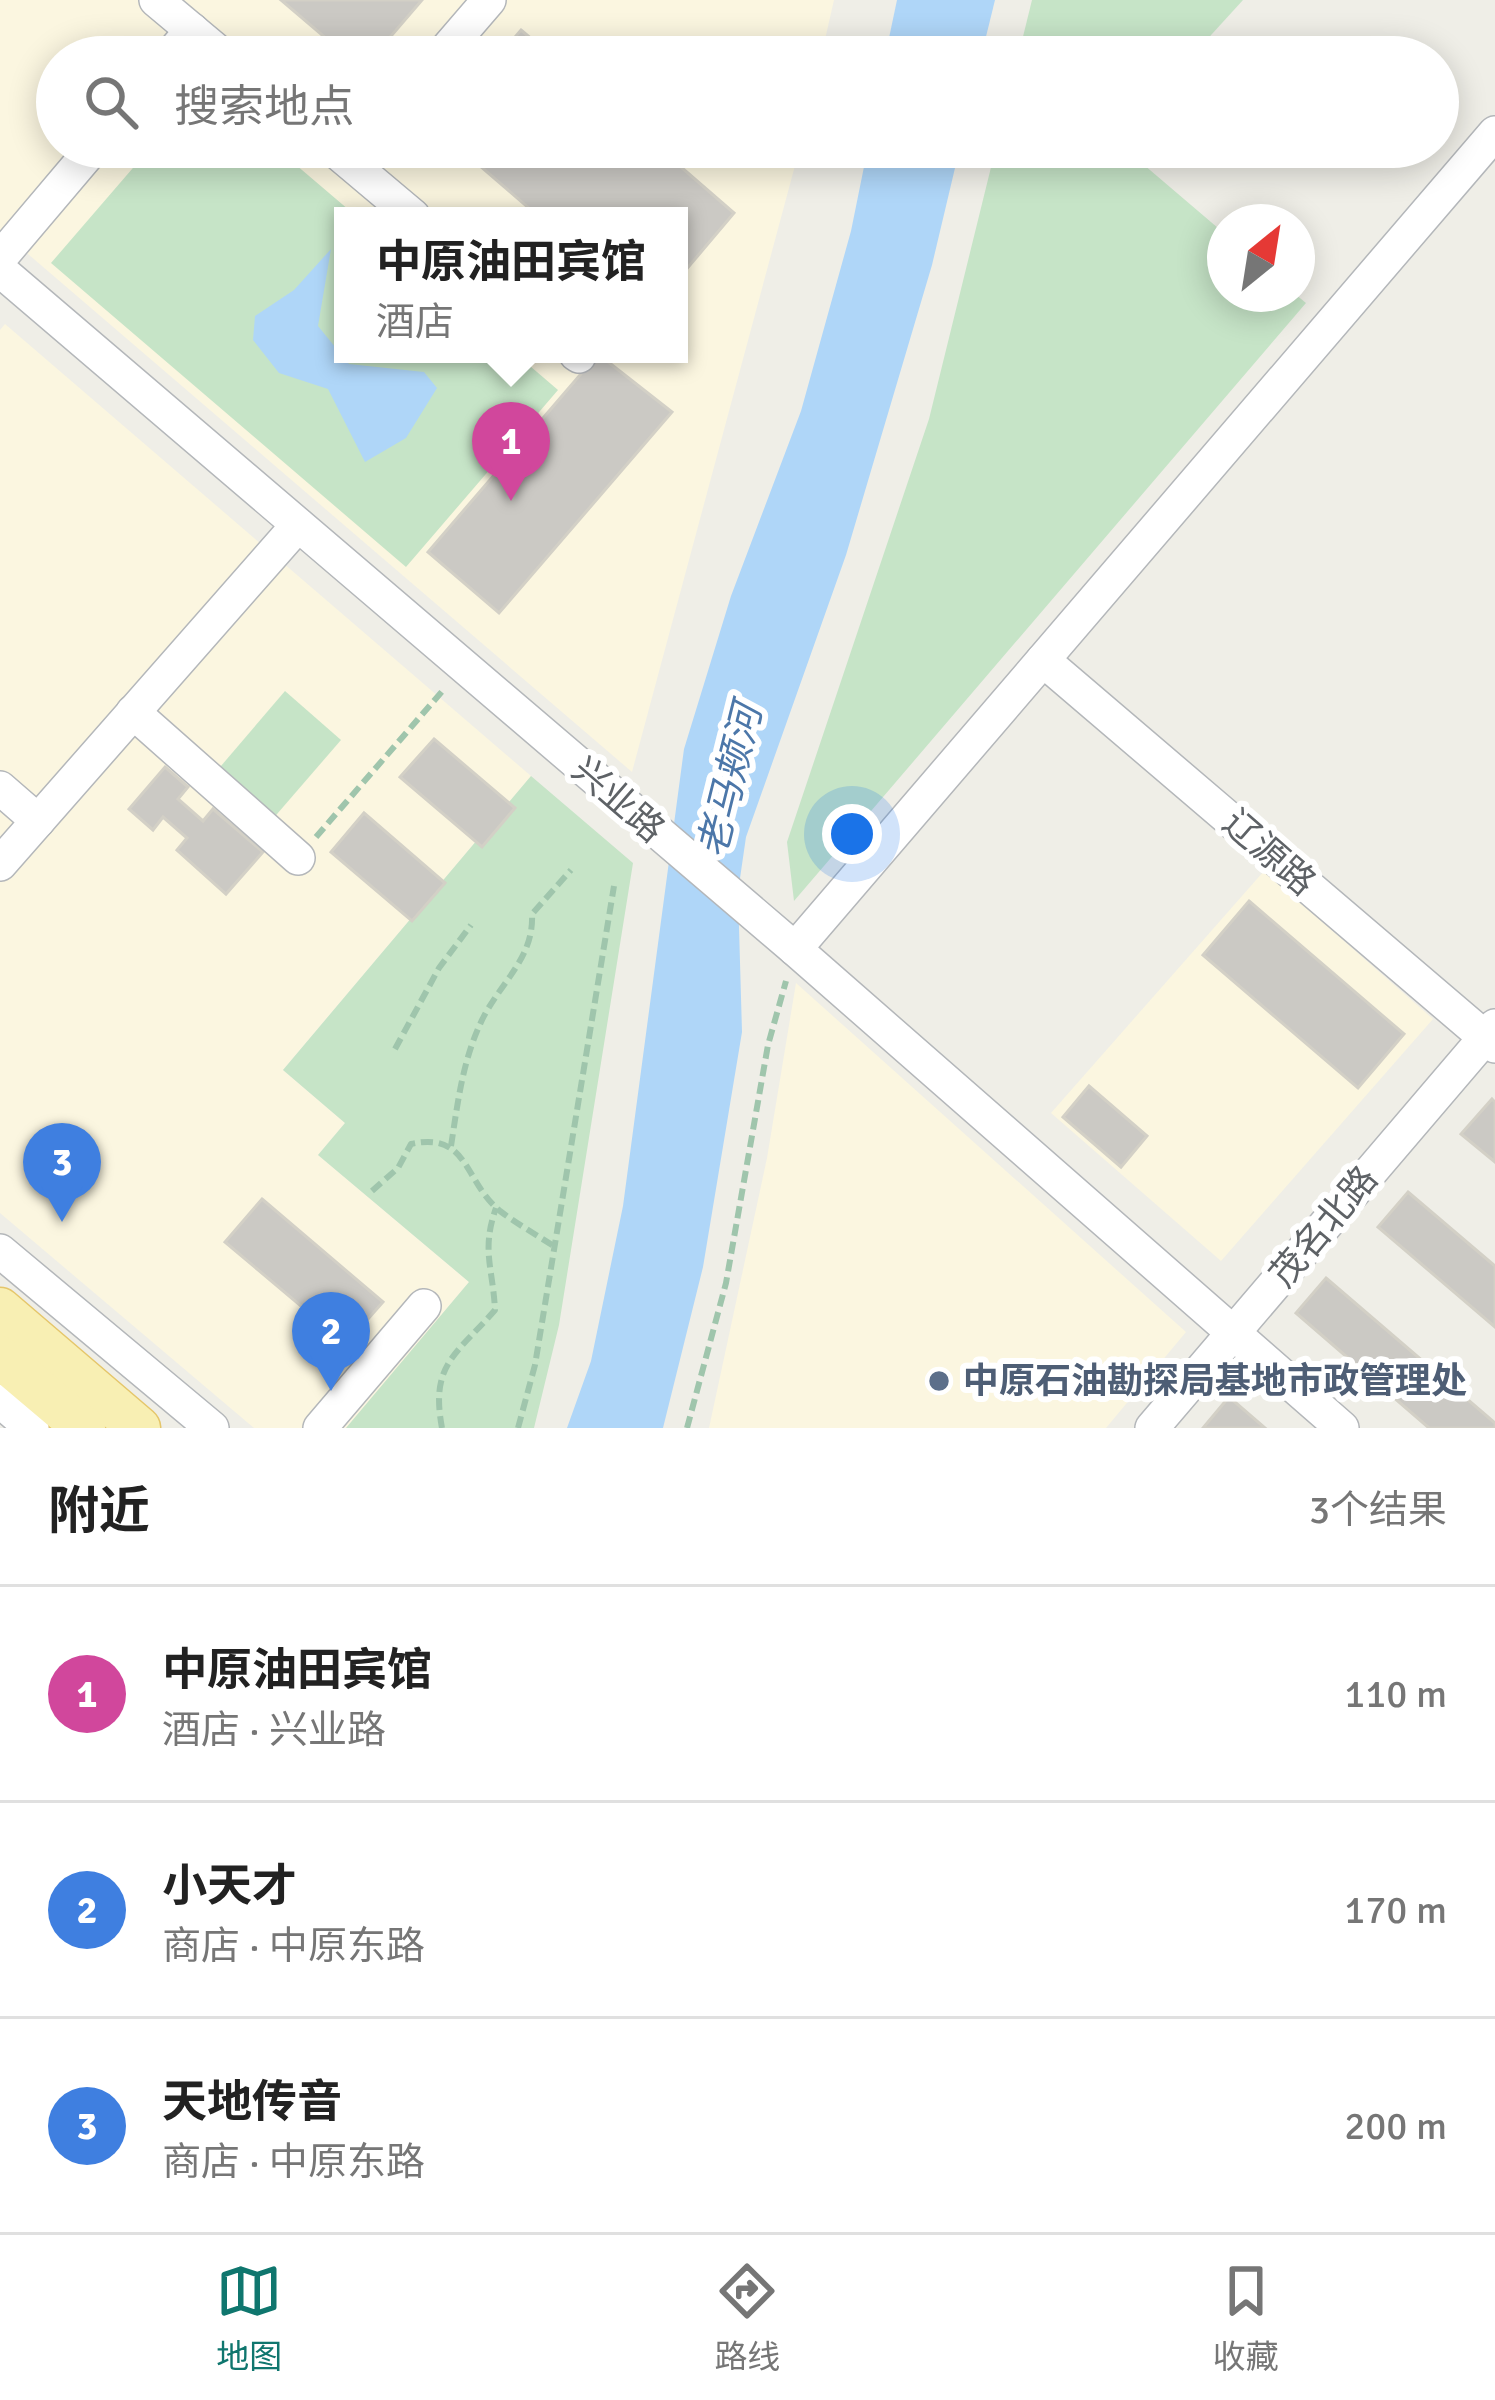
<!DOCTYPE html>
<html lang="zh">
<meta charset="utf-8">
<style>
body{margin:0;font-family:Signika,"Noto Sans SC",sans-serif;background:#f6f6f6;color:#222}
.compass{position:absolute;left:1207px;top:204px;width:108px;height:108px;border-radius:50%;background:#fff;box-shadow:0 6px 30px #0003;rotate:30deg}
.you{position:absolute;left:852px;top:834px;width:42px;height:42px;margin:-30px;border:9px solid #fff;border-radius:50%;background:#1a73e8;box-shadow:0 0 0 18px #1a73e833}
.badge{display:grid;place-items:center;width:78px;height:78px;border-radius:50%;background:#0f766e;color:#fff;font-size:39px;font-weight:700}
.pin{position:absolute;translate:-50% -99px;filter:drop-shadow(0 3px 6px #0008)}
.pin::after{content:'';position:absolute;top:63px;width:42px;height:36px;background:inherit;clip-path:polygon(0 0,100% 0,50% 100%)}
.popup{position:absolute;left:334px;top:207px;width:354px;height:156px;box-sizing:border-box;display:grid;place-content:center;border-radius:0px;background:#fff;filter:drop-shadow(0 3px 9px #0005);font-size:39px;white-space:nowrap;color:#767676}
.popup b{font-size:45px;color:#222}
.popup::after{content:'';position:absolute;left:50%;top:100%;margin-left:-24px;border:24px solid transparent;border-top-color:#fff}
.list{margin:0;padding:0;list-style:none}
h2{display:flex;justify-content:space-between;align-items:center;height:156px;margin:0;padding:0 48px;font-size:51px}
h2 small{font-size:39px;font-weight:400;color:#767676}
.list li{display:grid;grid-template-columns:78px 1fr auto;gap:36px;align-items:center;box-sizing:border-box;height:216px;padding:0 48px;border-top:3px solid #e0e0e0}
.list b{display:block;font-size:45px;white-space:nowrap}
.list p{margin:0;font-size:39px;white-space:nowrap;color:#767676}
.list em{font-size:39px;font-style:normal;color:#767676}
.icon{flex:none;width:66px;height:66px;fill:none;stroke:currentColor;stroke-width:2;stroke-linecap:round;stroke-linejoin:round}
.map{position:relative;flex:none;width:1495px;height:1428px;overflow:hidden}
.search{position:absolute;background:#fff;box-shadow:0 6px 30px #0003;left:36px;right:36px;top:36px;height:132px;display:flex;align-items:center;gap:30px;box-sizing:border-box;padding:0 42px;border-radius:66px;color:#767676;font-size:45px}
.sheet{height:804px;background:#fff}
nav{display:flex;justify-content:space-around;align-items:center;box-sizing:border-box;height:168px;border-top:3px solid #e0e0e0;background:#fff;font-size:33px;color:#767676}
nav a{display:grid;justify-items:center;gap:6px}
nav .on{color:#0f766e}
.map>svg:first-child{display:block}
.commercial{fill:#fbf6e0;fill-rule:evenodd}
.green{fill:#c6e4c7}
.water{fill:#afd6f8}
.building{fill:#cbc9c4;stroke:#d3d0c6;stroke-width:3}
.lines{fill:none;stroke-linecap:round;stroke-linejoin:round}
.minor-casing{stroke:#b4b7ba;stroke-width:36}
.major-casing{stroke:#e5c66a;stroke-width:45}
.path{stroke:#9fc5ac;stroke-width:6;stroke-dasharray:12 6;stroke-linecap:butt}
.minor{stroke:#fff;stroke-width:33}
.major{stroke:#f8efb3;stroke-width:42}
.service-dot{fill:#5c6f8a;stroke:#fff;stroke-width:4.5}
.labels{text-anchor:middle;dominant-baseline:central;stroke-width:12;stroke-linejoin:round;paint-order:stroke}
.street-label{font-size:36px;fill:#5e6266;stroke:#fff}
.service-label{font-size:36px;font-weight:bold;fill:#4e5e75;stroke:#fff;text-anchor:start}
.water-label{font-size:39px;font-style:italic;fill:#4c77a9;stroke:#fff}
</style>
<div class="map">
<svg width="1495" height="1428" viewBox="0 0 1495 1428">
<rect width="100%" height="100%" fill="#efeee7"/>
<!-- commercial -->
<g class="commercial">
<path d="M0 0H834L821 57H57V147H800L632 772 0 230ZM343 216H679V354H343Z"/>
<path d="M5 324 531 776 283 1070 345 1123 318 1155 469 1282 346 1428H254L0 1213V330Z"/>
<path d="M1264 871 1433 1019 1221 1261 1051 1113Z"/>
<path d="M796 983 1186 1332 1106 1428H709L767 1158Z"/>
</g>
<!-- green -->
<g class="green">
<path d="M1032 0H1243L1191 57H1018Z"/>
<path d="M151 147H275L356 216H343V354H516L558 390 406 567 51 263Z"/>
<path d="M996 147H1123L1225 234V294H1295L1306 303 794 901 787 842 929 419Z"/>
<path d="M285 691 341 740 271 821 215 773Z"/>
<path d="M531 776 633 863 559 1325 534 1428H346L469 1282 318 1155 345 1123 283 1070Z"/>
</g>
<!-- water -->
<g class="water">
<path d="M897 0H995L981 57H885Z"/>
<path d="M868 147H960L932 265 846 555 746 837 738 892 742 1032 703 1267 663 1428H567L591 1361 623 1206 684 749 731 596 801 411 851 231Z"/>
<path d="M331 249 318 326 349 364 424 372 437 388 406 438 365 462 328 389 279 373 253 340 255 316 294 290Z"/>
</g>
<!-- building -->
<g class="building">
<path d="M281 0H422L373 57H348Z"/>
<path d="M521 30 553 57H498Z"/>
<path d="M458 147H658L734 213 679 278V216H538Z"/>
<path d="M598 354 672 412 499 613 428 552Z"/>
<path d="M434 739 515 808 482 847 400 777Z"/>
<path d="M165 767 188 787 178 799 203 821 213 809 263 852 226 894 177 850 187 838 163 817 153 830 129 809Z"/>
<path d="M364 813 445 883 412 921 331 852Z"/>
<path d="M1249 901 1404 1034 1358 1088 1203 955Z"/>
<path d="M1089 1086 1147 1136 1121 1167 1063 1117Z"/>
<path d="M1492 1099 1495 1102V1162L1461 1134Z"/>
<path d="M1408 1192 1495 1266V1327L1378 1227Z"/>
<path d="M262 1199 383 1302 346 1344 225 1242Z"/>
<path d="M1326 1278 1495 1423V1428H1429L1296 1313Z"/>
<path d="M1229 1397 1265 1428H1203Z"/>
</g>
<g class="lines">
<!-- minor casing -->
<g class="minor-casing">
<g id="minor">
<path d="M156 0 224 57"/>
<path d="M169 57 192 30"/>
<path d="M440 57 489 0"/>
<path d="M331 147 413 216"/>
<path d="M0 258 94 147"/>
<path d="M0 270 795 949 1342 1428"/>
<path d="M576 354 579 356"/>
<path d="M1043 660 1495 1046"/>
<path d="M133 712 298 858"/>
<path d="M0 788 38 821"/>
<path d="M0 864 298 525"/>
<path d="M795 949 1495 133"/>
<path d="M0 1251 212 1428"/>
<path d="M0 1401 32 1428"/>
<path d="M320 1428 424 1306"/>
<path d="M1152 1428 1495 1026"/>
</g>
</g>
<!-- major casing -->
<g class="major-casing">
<g id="major">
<path d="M0 1309 139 1428"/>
<path d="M0 1357 84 1428"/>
</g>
</g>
<!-- path -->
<g class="path">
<path d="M316 837 445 688"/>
<path d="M395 1049 439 968 471 925"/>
<path d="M451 1146C458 1101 463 1057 484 1016 503 980 534 957 532 914L571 870"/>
<path d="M372 1191 398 1168 411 1144C469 1131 464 1182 500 1211 517 1224 537 1235 555 1247"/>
<path d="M442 1428C430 1364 456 1355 495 1310 493 1268 481 1250 496 1208"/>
<path d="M518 1428 535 1365 614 886"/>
<path d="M687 1428 726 1283 768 1045 786 981"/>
</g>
<!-- minor -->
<use href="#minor" class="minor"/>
<!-- major -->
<use href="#major" class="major"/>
</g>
<!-- markers -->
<circle class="service-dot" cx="939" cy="1381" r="12"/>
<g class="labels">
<!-- street labels -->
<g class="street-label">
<text transform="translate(618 800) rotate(41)">兴业路</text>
<text transform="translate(1269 853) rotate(41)">辽源路</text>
<text transform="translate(1324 1227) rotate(-50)">茂名北路</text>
</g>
<!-- service labels -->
<g class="service-label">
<text x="963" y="1381">中原石油勘探局基地市政管理处</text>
</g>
<!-- water labels -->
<g class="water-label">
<text transform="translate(730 781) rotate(-76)">老马颊河</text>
</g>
</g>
</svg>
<svg class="compass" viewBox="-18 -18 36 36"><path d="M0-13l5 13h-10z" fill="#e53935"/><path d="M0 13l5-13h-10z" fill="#767676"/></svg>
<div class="you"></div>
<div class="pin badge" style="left:511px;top:501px;background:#d1479c">1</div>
<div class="popup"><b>中原油田宾馆</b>酒店</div>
<div class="pin badge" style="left:331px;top:1391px;background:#3f7fe0">2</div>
<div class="pin badge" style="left:62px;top:1222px;background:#3f7fe0">3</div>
<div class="search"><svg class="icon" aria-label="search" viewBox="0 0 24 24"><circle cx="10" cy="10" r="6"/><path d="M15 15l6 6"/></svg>搜索地点</div>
</div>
<section class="sheet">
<h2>附近<small>3个结果</small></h2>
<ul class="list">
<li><span class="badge" style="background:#d1479c">1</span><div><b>中原油田宾馆</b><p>酒店 · 兴业路</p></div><em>110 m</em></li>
<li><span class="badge" style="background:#3f7fe0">2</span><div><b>小天才</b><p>商店 · 中原东路</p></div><em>170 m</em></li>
<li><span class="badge" style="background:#3f7fe0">3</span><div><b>天地传音</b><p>商店 · 中原东路</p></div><em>200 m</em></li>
</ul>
</section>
<nav>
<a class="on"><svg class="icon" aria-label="map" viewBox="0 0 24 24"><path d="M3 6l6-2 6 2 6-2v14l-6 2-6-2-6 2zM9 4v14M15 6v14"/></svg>地图</a>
<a><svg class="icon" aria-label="directions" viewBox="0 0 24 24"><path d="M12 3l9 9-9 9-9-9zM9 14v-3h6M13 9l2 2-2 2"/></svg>路线</a>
<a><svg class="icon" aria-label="saved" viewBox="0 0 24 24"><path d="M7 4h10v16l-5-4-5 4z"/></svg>收藏</a>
</nav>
